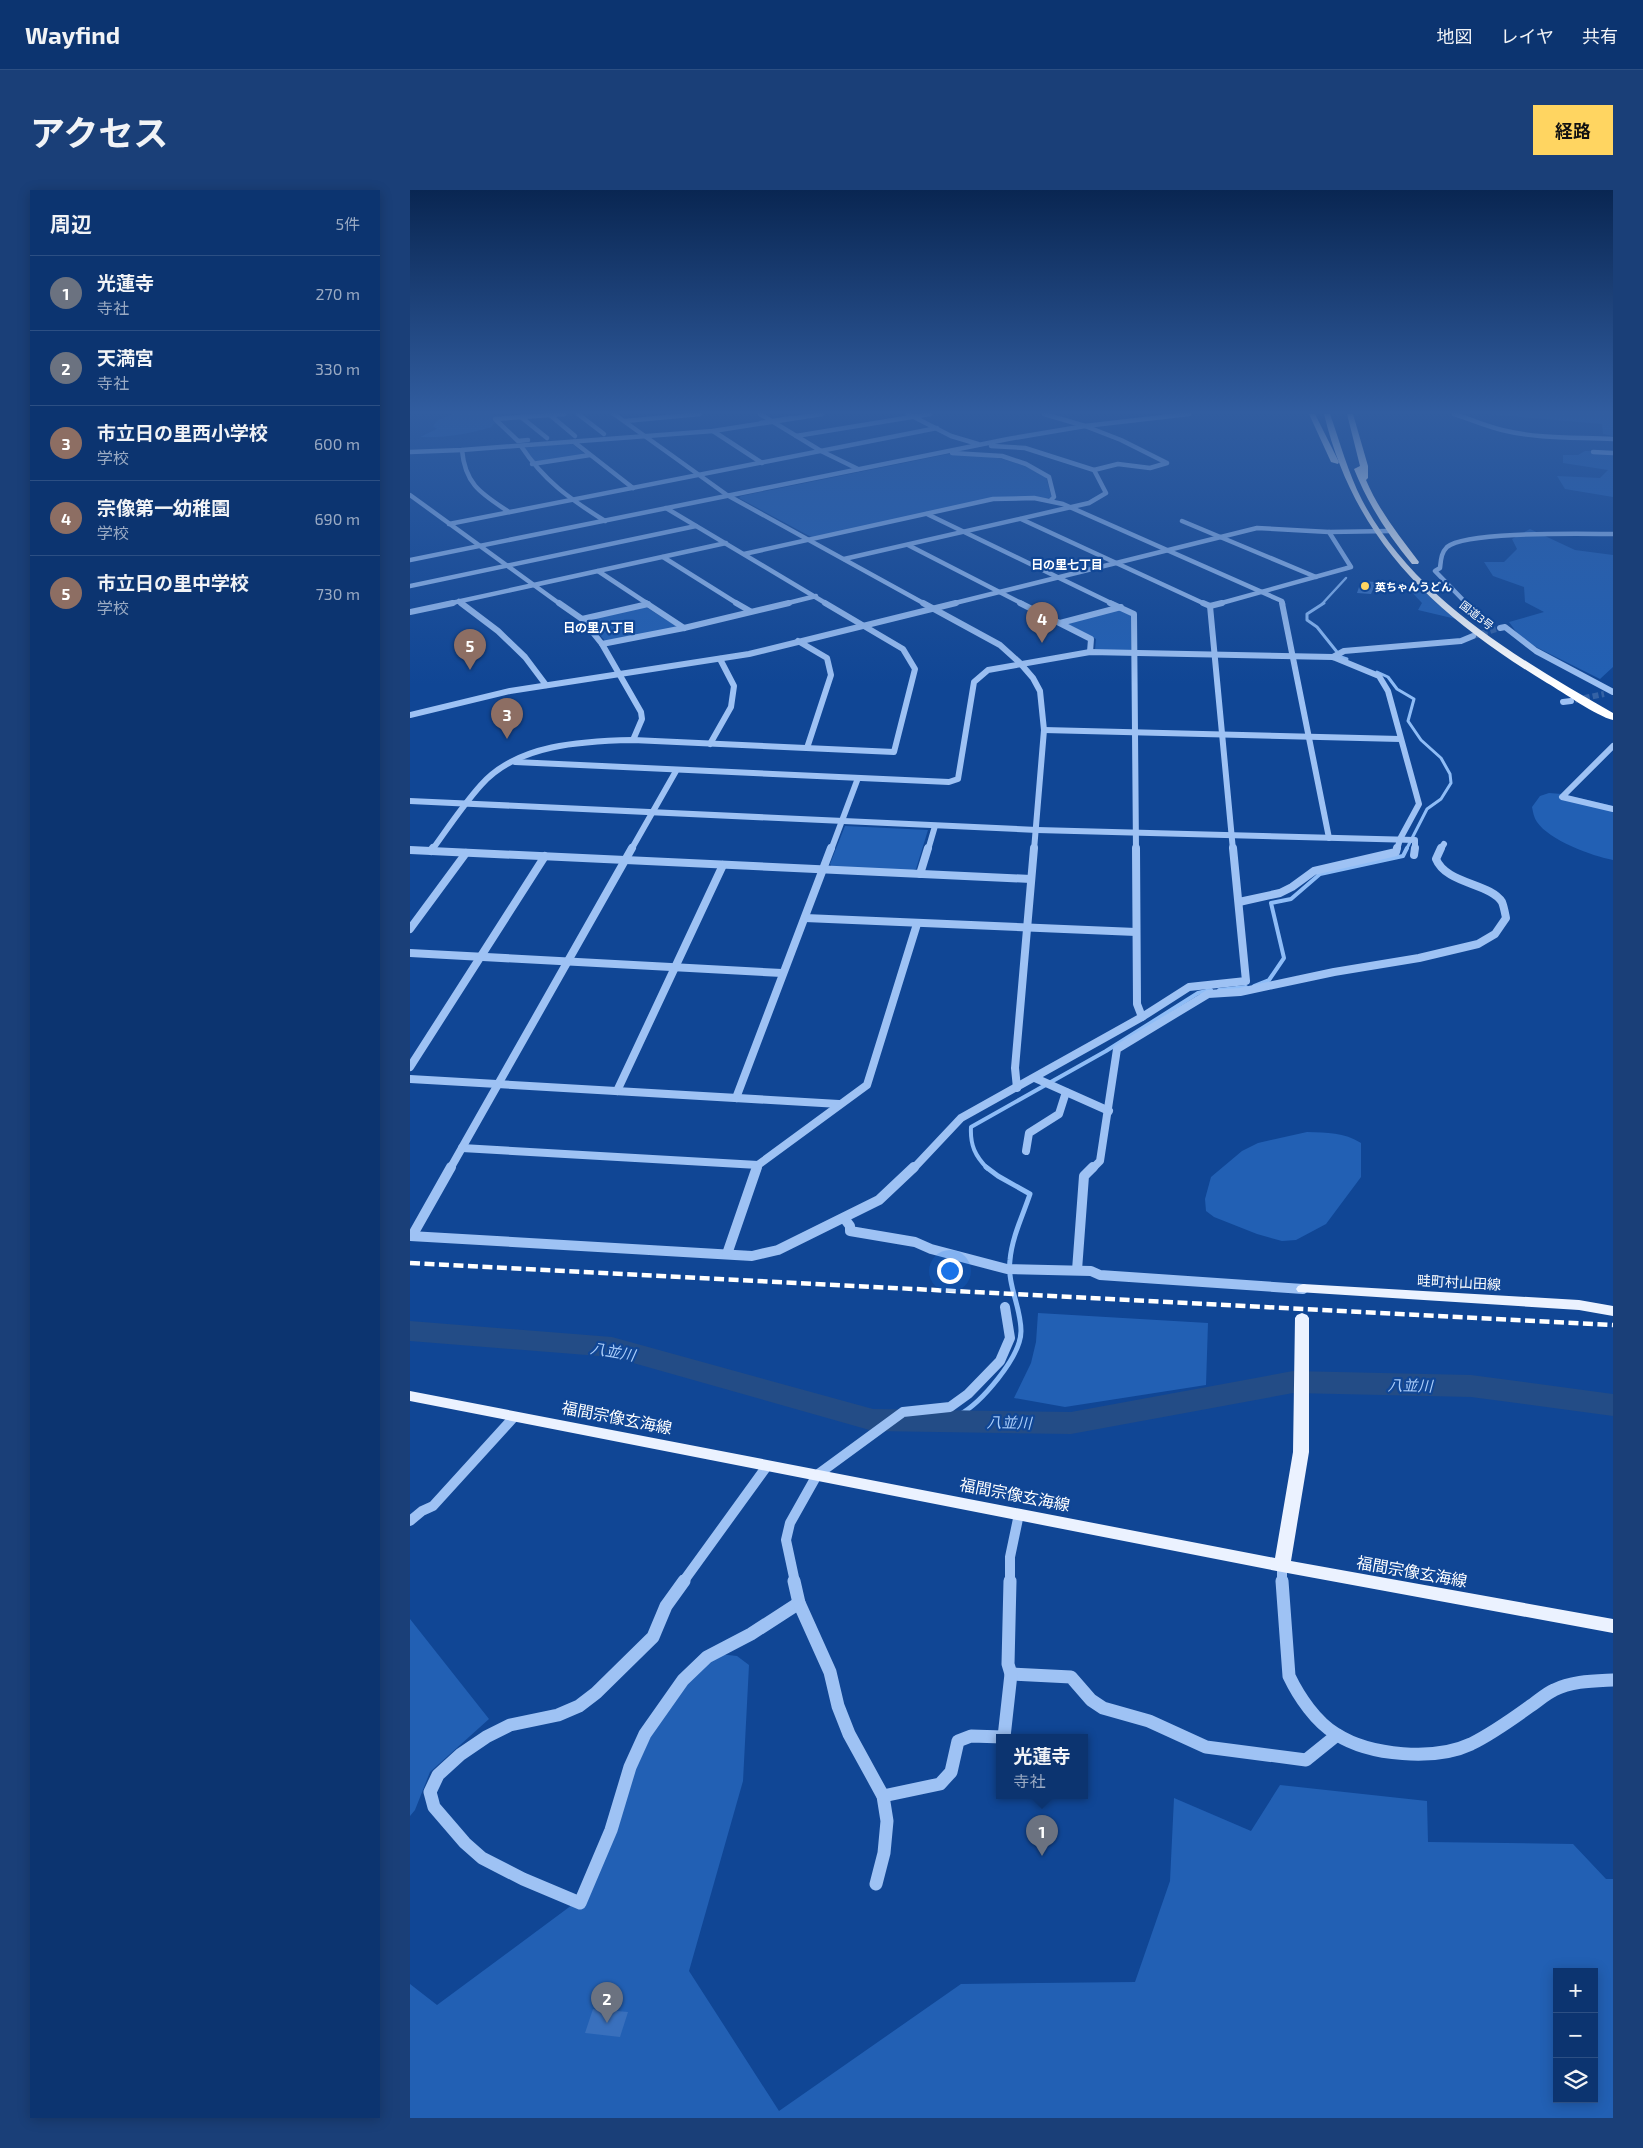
<!DOCTYPE html>
<html lang="ja">
<meta charset="utf-8">
<style>
body{margin:0;font-family:"Exo 2","Noto Sans JP",sans-serif;background:#1a3f78;color:#f1f3f6}
.controls{position:absolute;right:15px;bottom:15px;display:grid;overflow:hidden;border-radius:0px;box-shadow:0 2px 12px #0003}
.controls button{width:45px;height:45px;display:grid;place-items:center;padding:0;border:0;border-bottom:1px solid #2c4f83;background:#0c3470;color:#f1f3f6;font:25px sans-serif}
.you{position:absolute;left:539px;top:1080px;width:18px;height:18px;margin:-12px;border:4px solid #fff;border-radius:50%;background:#1a73e8;box-shadow:0 0 0 8px #1a73e833}
.badge{display:grid;place-items:center;width:32px;height:32px;border-radius:50%;background:#ffd561;color:#fff;font-size:16px;font-weight:700}
.pin{position:absolute;translate:-50% -41px;filter:drop-shadow(0 1px 2px #0008)}
.pin::after{content:'';position:absolute;top:26px;width:18px;height:15px;background:inherit;clip-path:polygon(0 0,100% 0,50% 100%)}
.popup{position:absolute;left:586px;top:1544px;width:92px;height:65px;box-sizing:border-box;display:grid;place-content:center;border-radius:0px;background:#0c3470;filter:drop-shadow(0 1px 4px #0005);font-size:16px;white-space:nowrap;color:#9aaac3}
.popup b{font-size:19px;color:#f1f3f6}
.popup::after{content:'';position:absolute;left:50%;top:100%;margin-left:-10px;border:10px solid transparent;border-top-color:#0c3470}
.list{margin:0;padding:0;list-style:none}
h2{display:flex;justify-content:space-between;align-items:center;height:65px;margin:0;padding:0 20px;font-size:21px}
h2 small{font-size:16px;font-weight:400;color:#9aaac3}
.list li{display:grid;grid-template-columns:32px 1fr auto;gap:15px;align-items:center;box-sizing:border-box;height:75px;padding:0 20px;border-top:1px solid #2c4f83}
.list b{display:block;font-size:19px;white-space:nowrap}
.list p{margin:0;font-size:16px;white-space:nowrap;color:#9aaac3}
.list em{font-size:16px;font-style:normal;color:#9aaac3}
.icon{flex:none;width:28px;height:28px;fill:none;stroke:currentColor;stroke-width:2;stroke-linecap:round;stroke-linejoin:round}
.map{position:relative;flex:none;width:1203px;height:1928px;overflow:hidden;border-radius:0px}
header{display:flex;align-items:center;gap:30px;box-sizing:border-box;height:70px;padding:0 25px;background:#0c3470;border-bottom:1px solid #2c4f83}
header strong{font-size:24px}
nav{display:flex;gap:28px;margin-inline-start:auto;font-size:18px}
.intro{display:flex;align-items:center;justify-content:space-between;box-sizing:border-box;height:120px;padding:0 30px}
h1{margin:0;font-size:35px}
.button{padding:12px 22px;border-radius:0px;background:#ffd561;color:#111;font-size:18px;font-weight:700}
main{display:flex;gap:30px;padding:0 30px}
aside{flex:1;background:#0c3470;border-radius:0px;box-shadow:0 2px 12px #0003}
.map>svg:first-child{display:block}
.green{fill:#2260b4;fill-rule:evenodd}
.lines{fill:none;stroke-linecap:round;stroke-linejoin:round}
.stream-far3{stroke:#8fbdf7;stroke-width:2.5}
.stream-far2{stroke:#8fbdf7;stroke-width:3}
.stream-far1{stroke:#8fbdf7;stroke-width:4}
.stream{stroke:#8fbdf7;stroke-width:5}
.river{fill:#234c86;fill-rule:evenodd}
.building{fill:#3970bd}
.minor-tunnel{stroke:#3462a5;stroke-width:6;stroke-dasharray:6 3;stroke-linecap:butt}
.minor-far4{stroke:#9ec2f4;stroke-width:4.5}
.minor-far3{stroke:#9ec2f4;stroke-width:6}
.minor-far2{stroke:#9ec2f4;stroke-width:8}
.minor-far1{stroke:#9ec2f4;stroke-width:10}
.minor{stroke:#9ec2f4;stroke-width:13}
.major{fill:#ebf2ff;fill-rule:evenodd}
.highway{fill:#fff;fill-rule:evenodd}
.rail{stroke:#fff;stroke-width:4.5;stroke-dasharray:10 4.5;stroke-linecap:butt}
.poi-dot{fill:#ffd561;stroke:#104695;stroke-width:2}
.labels{text-anchor:middle;dominant-baseline:central;stroke-width:4.5;stroke-linejoin:round;paint-order:stroke}
.far-poi-label{font-size:11px;font-weight:bold;fill:#fff;stroke:#104695;text-anchor:start}
.far-street-label{font-size:11px;fill:#fff;stroke:#104695}
.far-neighbourhood-label{font-size:12px;font-weight:bold;fill:#fff;stroke:#104695}
.street-label{font-size:14px;fill:#fff;stroke:#104695}
.water-label{font-size:15px;font-style:italic;fill:#aacdfa;stroke:#104695}
.near-street-label{font-size:16px;fill:#fff;stroke:#104695}
</style>
<header>
<strong>Wayfind</strong>
<nav><a>地図</a><a>レイヤ</a><a>共有</a></nav>
</header>
<div class="intro"><h1>アクセス</h1><a class="button">経路</a></div>
<main>
<aside>
<h2>周辺<small>5件</small></h2>
<ul class="list">
<li><span class="badge" style="background:#6b7280">1</span><div><b>光蓮寺</b><p>寺社</p></div><em>270 m</em></li>
<li><span class="badge" style="background:#6b7280">2</span><div><b>天満宮</b><p>寺社</p></div><em>330 m</em></li>
<li><span class="badge" style="background:#8d6e63">3</span><div><b>市立日の里西小学校</b><p>学校</p></div><em>600 m</em></li>
<li><span class="badge" style="background:#8d6e63">4</span><div><b>宗像第一幼稚園</b><p>学校</p></div><em>690 m</em></li>
<li><span class="badge" style="background:#8d6e63">5</span><div><b>市立日の里中学校</b><p>学校</p></div><em>730 m</em></li>
</ul>
</aside>
<div class="map">
<svg width="1203" height="1928" viewBox="0 0 1203 1928">
<rect width="100%" height="100%" fill="#104695"/>
<!-- green -->
<g class="green">
<path d="M43 224H81L85 227 81 229 86 234H83L82 237C58 244 35 248 10 247L27 239 23 236 28 230Z"/>
<path d="M1078 224H1203V246L1193 244 1192 234Z"/>
<path d="M161 253 176 265 124 272 114 258Z"/>
<path d="M1175 261H1203V307L1155 299 1147 286 1190 288 1198 280 1153 273V265H1168Z"/>
<path d="M538 264C581 266 598 266 636 287L642 308 596 307 403 348 329 308 331 306Z"/>
<path d="M1120 339 1165 360 1203 365V477L1190 489 1112 450 1099 432 1134 422 1115 412 1114 397 1083 386 1074 372H1094L1107 359 1102 349Z"/>
<path d="M1004 393 1046 429 1008 420 1012 413 996 396Z"/>
<path d="M236 417 266 436 265 438 195 451 178 430Z"/>
<path d="M706 420H712L721 425V461L685 460 686 449 657 435V433Z"/>
<path d="M1139 603 1152 604 1203 616V670C1182 666 1139 650 1127 632 1124 628 1123 622 1122 617L1130 606Z"/>
<path d="M435 636 518 640 506 679 500 681 422 677 420 674Z"/>
<path d="M897 942C917 943 934 942 951 953V987L916 1034 886 1050 872 1051 847 1044 804 1027 796 1021 795 1009 801 987 832 961 848 953Z"/>
<path d="M628 1123 798 1133 796 1195 655 1217 604 1208 621 1173 626 1152Z"/>
<path d="M0 1429 79 1529 20 1582 5 1620 0 1626Z"/>
<path d="M309 1464 327 1466 339 1475 333 1591 279 1781 369 1921 551 1794 725 1792 760 1691 764 1608 841 1641 870 1595 1017 1611 1018 1652 1163 1654 1196 1689H1203V1928H0V1794L27 1815 162 1715 242 1544 275 1495ZM1147 1782H1184V1909H1147Z"/>
</g>
<g class="lines">
<!-- stream-far3 -->
<g class="stream-far3">
<path d="M350 232 381 227"/>
<path d="M912 414 936 388"/>
</g>
<!-- stream-far2 -->
<g class="stream-far2">
<path d="M914 413 897 424V430L907 437 931 467 937 469"/>
<path d="M967 482 978 487 987 499 1004 509 998 531 1011 550 1031 568 1040 584 1041 593 1031 609 1017 619 996 660"/>
</g>
<!-- stream-far1 -->
<g class="stream-far1">
<path d="M844 796 859 790 874 768 861 713 881 709 910 684 993 666 997 658"/>
<path d="M809 800 836 797"/>
<path d="M578 979C565 966 560 955 561 937L696 861 788 803 801 800"/>
</g>
<!-- stream -->
<path class="stream" d="M523 1232C532 1231 541 1229 549 1225 571 1213 611 1167 611 1141 611 1117 597 1095 600 1070 602 1047 613 1025 620 1004L588 986 576 977"/>
<!-- river -->
<path class="river" d="M0 1131 202 1147 463 1219 661 1222 883 1181 1061 1185 1203 1204V1226L1061 1207 883 1203 661 1244 463 1241 202 1167 0 1151Z"/>
</g>
<!-- building -->
<g class="building">
<path d="M951 391 966 392 961 404 947 403Z"/>
<path d="M196 1817 208 1818 207 1821 218 1822 210 1847 175 1843 183 1819 194 1821Z"/>
</g>
<g class="lines">
<!-- minor-tunnel -->
<g class="minor-tunnel">
<path d="M1063 446 1090 438"/>
<path d="M1165 510 1194 504"/>
</g>
<!-- minor-far4 -->
<g class="minor-far4">
<path d="M168 224 194 244"/>
<path d="M204 224 317 305 515 414"/>
<path d="M350 224 411 261 448 279"/>
<path d="M498 224 541 246 568 254"/>
<path d="M1044 224C1060 229 1075 236 1092 240 1128 249 1166 247 1203 249"/>
<path d="M140 225 165 246"/>
<path d="M111 227 137 248"/>
<path d="M215 231 290 224"/>
<path d="M303 241 352 273"/>
<path d="M386 246 520 224"/>
<path d="M118 250 108 251 85 229 154 224"/>
<path d="M164 252 223 298"/>
<path d="M111 256C134 291 160 309 195 331"/>
<path d="M581 256 615 258 684 280 708 274 740 278 757 273 711 250 675 236 634 224"/>
<path d="M52 260C55 295 72 304 99 322"/>
<path d="M0 262 52 260 303 241 412 224"/>
<path d="M1183 262 1203 263"/>
<path d="M542 263 592 266 616 274 639 287 644 307 641 310"/>
<path d="M122 274 180 265"/>
<path d="M0 305 150 414"/>
<path d="M256 318 417 414"/>
<path d="M517 324 703 414"/>
<path d="M611 329 795 414"/>
<path d="M772 331 906 387"/>
<path d="M39 334 527 238"/>
<path d="M498 355 613 414"/>
<path d="M334 364 583 309 624 308 653 314 872 411 873 414"/>
<path d="M253 367 328 414"/>
<path d="M434 369 679 313 696 303 684 280"/>
<path d="M0 370 598 249 675 236 779 224"/>
<path d="M188 381 238 414"/>
<path d="M0 396 286 336"/>
<path d="M49 411 53 414"/>
<path d="M37 414 316 353"/>
<path d="M374 414 406 406"/>
<path d="M541 414 847 338 919 342 981 341"/>
<path d="M808 414 941 377 919 342"/>
<path d="M1057 414 1025 381 1030 378C1031 370 1031 363 1037 357 1056 341 1174 344 1203 344"/>
</g>
<!-- minor-far3 -->
<g class="minor-far3">
<path d="M51 413 88 441 115 467 136 495"/>
<path d="M149 413 172 429 192 454 231 522 232 529 223 550"/>
<path d="M236 413 274 438"/>
<path d="M326 413 340 421"/>
<path d="M513 413 590 455 610 473 623 488 630 501 634 540 624 660"/>
<path d="M610 413 681 449 680 462"/>
<path d="M700 413 724 424 726 660"/>
<path d="M793 413 800 416 812 413"/>
<path d="M872 413 919 648"/>
<path d="M1056 413 1067 421V428"/>
<path d="M800 416 823 660"/>
<path d="M0 422 43 413"/>
<path d="M172 429 238 414"/>
<path d="M650 433 711 417"/>
<path d="M1090 438 1095 437 1126 461 1203 502"/>
<path d="M388 451 417 468 421 485 397 558"/>
<path d="M192 454 274 438 379 413"/>
<path d="M923 467 934 461 1051 451 1063 446"/>
<path d="M1153 512 1161 511"/>
<path d="M0 525 100 501 339 464 546 413"/>
<path d="M634 540 990 549"/>
<path d="M300 554 321 517 324 496 310 469"/>
<path d="M1203 556 1152 607 1203 619"/>
<path d="M105 572 539 592 548 589 564 492 578 480 680 462 923 467 969 486 978 501 1009 614 990 649 987 660"/>
<path d="M0 611 627 640 1005 650V660"/>
<path d="M22 660C38 638 53 615 71 595 107 554 173 551 223 550L484 562 505 479 493 459 415 413"/>
<path d="M221 660 266 581"/>
<path d="M421 660 448 588"/>
<path d="M518 660 525 636"/>
<path d="M1030 660 1034 654"/>
</g>
<!-- minor-far2 -->
<g class="minor-far2">
<path d="M726 658 727 814 732 827"/>
<path d="M0 660 621 689"/>
<path d="M21 661 23 658"/>
<path d="M1004 665 1005 658"/>
<path d="M510 684 518 658"/>
<path d="M829 712 870 703 882 697 904 681 986 662 987 658"/>
<path d="M395 728 726 742"/>
<path d="M0 739 56 663"/>
<path d="M0 763 372 783"/>
<path d="M0 877 135 666"/>
<path d="M625 888 699 921"/>
<path d="M0 889 429 914"/>
<path d="M607 898 605 878 624 658"/>
<path d="M207 901 313 675"/>
<path d="M326 908 421 658"/>
<path d="M52 958 348 975"/>
<path d="M616 961 619 943 649 924 656 902"/>
<path d="M40 979 222 658"/>
<path d="M347 979 348 975 457 895 507 734"/>
<path d="M503 979 551 928 732 827 779 797 836 791 823 658"/>
<path d="M682 979 690 971 707 859 798 804 830 802 924 782 1009 768 1068 754 1085 744 1096 728C1095 723 1094 717 1092 712 1080 693 1036 694 1026 669L1031 658"/>
</g>
<!-- minor-far1 -->
<g class="minor-far1">
<path d="M434 1028 440 1036V1041L505 1052 521 1059 597 1079 681 1081 690 1085 893 1099"/>
<path d="M0 1046 342 1066 368 1060 469 1010 504 977"/>
<path d="M2 1046 41 977"/>
<path d="M317 1064 347 977"/>
<path d="M667 1080 674 986 683 977"/>
<path d="M0 1331 12 1321 23 1316 104 1227"/>
<path d="M872 1376V1392"/>
<path d="M273 1392 357 1276"/>
<path d="M385 1392 376 1350 380 1333 407 1285 493 1222 540 1217 558 1204 590 1171 600 1148 595 1117"/>
<path d="M600 1392V1367L609 1324"/>
</g>
<!-- minor -->
<g class="minor">
<path d="M274 1391 256 1416 243 1447 186 1503 169 1516 148 1525 100 1535 76 1547 51 1564 28 1585 20 1602 24 1617 55 1653 72 1668 113 1689 170 1713 201 1640 220 1577 235 1544 273 1490 297 1467 341 1444 389 1413"/>
<path d="M384 1391 389 1413 420 1482 428 1516 439 1544 473 1606 477 1631 474 1663 466 1694"/>
<path d="M872 1391 879 1486C889 1507 906 1532 926 1544 960 1566 1025 1571 1061 1554 1081 1544 1101 1530 1119 1517 1127 1512 1135 1504 1144 1500 1162 1491 1183 1491 1203 1490"/>
<path d="M601 1484 661 1487 681 1510 693 1518 739 1531 796 1557 896 1570 927 1545"/>
<path d="M594 1547 601 1484 598 1474 600 1391"/>
<path d="M473 1606 530 1594 541 1582 548 1551 561 1546 593 1547"/>
</g>
<!-- major -->
<g class="major">
<path d="M893 1094 1169 1110 1203 1116V1126L1169 1120 888 1102 886 1099 888 1096Z"/>
<path d="M892 1123 897 1125 899 1128V1262L881 1371 1203 1429V1443L872 1382 0 1211V1201L865 1368 883 1262 885 1128 887 1125Z"/>
</g>
<!-- highway -->
<g class="highway">
<path d="M899 224H905L929 272 928 274 921 272Z"/>
<path d="M914 224H920C930 252 938 283 952 310 1004 409 1109 469 1203 523V530C1186 526 1153 502 1137 493 1027 426 945 353 914 224Z"/>
<path d="M937 224H943L958 276V288L956 290C969 321 989 345 1009 372L1008 374H1002C978 345 958 314 944 279L950 276Z"/>
</g>
<!-- rail -->
<path class="rail" d="M0 1073 1203 1135"/>
</g>
<!-- sky -->
<linearGradient id="sky" x2="0" y2="1"><stop stop-color="#092652"/><stop offset="0.45" stop-color="#315da0"/><stop offset="1" stop-color="#315da0" stop-opacity="0"/></linearGradient>
<rect width="1203" height="494" fill="url(#sky)"/>
<!-- markers -->
<circle class="poi-dot" cx="955" cy="396" r="5"/>
<g class="labels">
<!-- far-poi labels -->
<g class="far-poi-label">
<text x="965" y="396">英ちゃんうどん</text>
</g>
<!-- far-street labels -->
<g class="far-street-label">
<text transform="translate(1067 425) rotate(38)">国道3号</text>
</g>
<!-- far-neighbourhood labels -->
<g class="far-neighbourhood-label">
<text x="657" y="374">日の里七丁目</text>
<text x="189" y="437">日の里八丁目</text>
</g>
<!-- street labels -->
<g class="street-label">
<text transform="translate(1049 1092) rotate(3)">畦町村山田線</text>
</g>
<!-- water labels -->
<g class="water-label">
<text transform="translate(203 1161) rotate(10)">八並川</text>
<text transform="translate(1000 1195) rotate(1)">八並川</text>
<text transform="translate(599 1232) rotate(1)">八並川</text>
</g>
<!-- near-street labels -->
<g class="near-street-label">
<text transform="translate(207 1227) rotate(11)">福間宗像玄海線</text>
<text transform="translate(605 1304) rotate(11)">福間宗像玄海線</text>
<text transform="translate(1002 1381) rotate(10)">福間宗像玄海線</text>
</g>
</g>
</svg>
<div class="controls">
<button>+</button>
<button>−</button>
<button><svg class="icon" aria-label="layers" viewBox="0 0 24 24"><path d="M12 4l9 5-9 5-9-5zM3 14l9 5 9-5"/></svg></button>
</div>
<div class="you"></div>
<div class="pin badge" style="left:632px;top:1666px;background:#6b7280">1</div>
<div class="popup"><b>光蓮寺</b>寺社</div>
<div class="pin badge" style="left:197px;top:1833px;background:#6b7280">2</div>
<div class="pin badge" style="left:97px;top:549px;background:#8d6e63">3</div>
<div class="pin badge" style="left:632px;top:453px;background:#8d6e63">4</div>
<div class="pin badge" style="left:60px;top:480px;background:#8d6e63">5</div>
</div>
</main>
